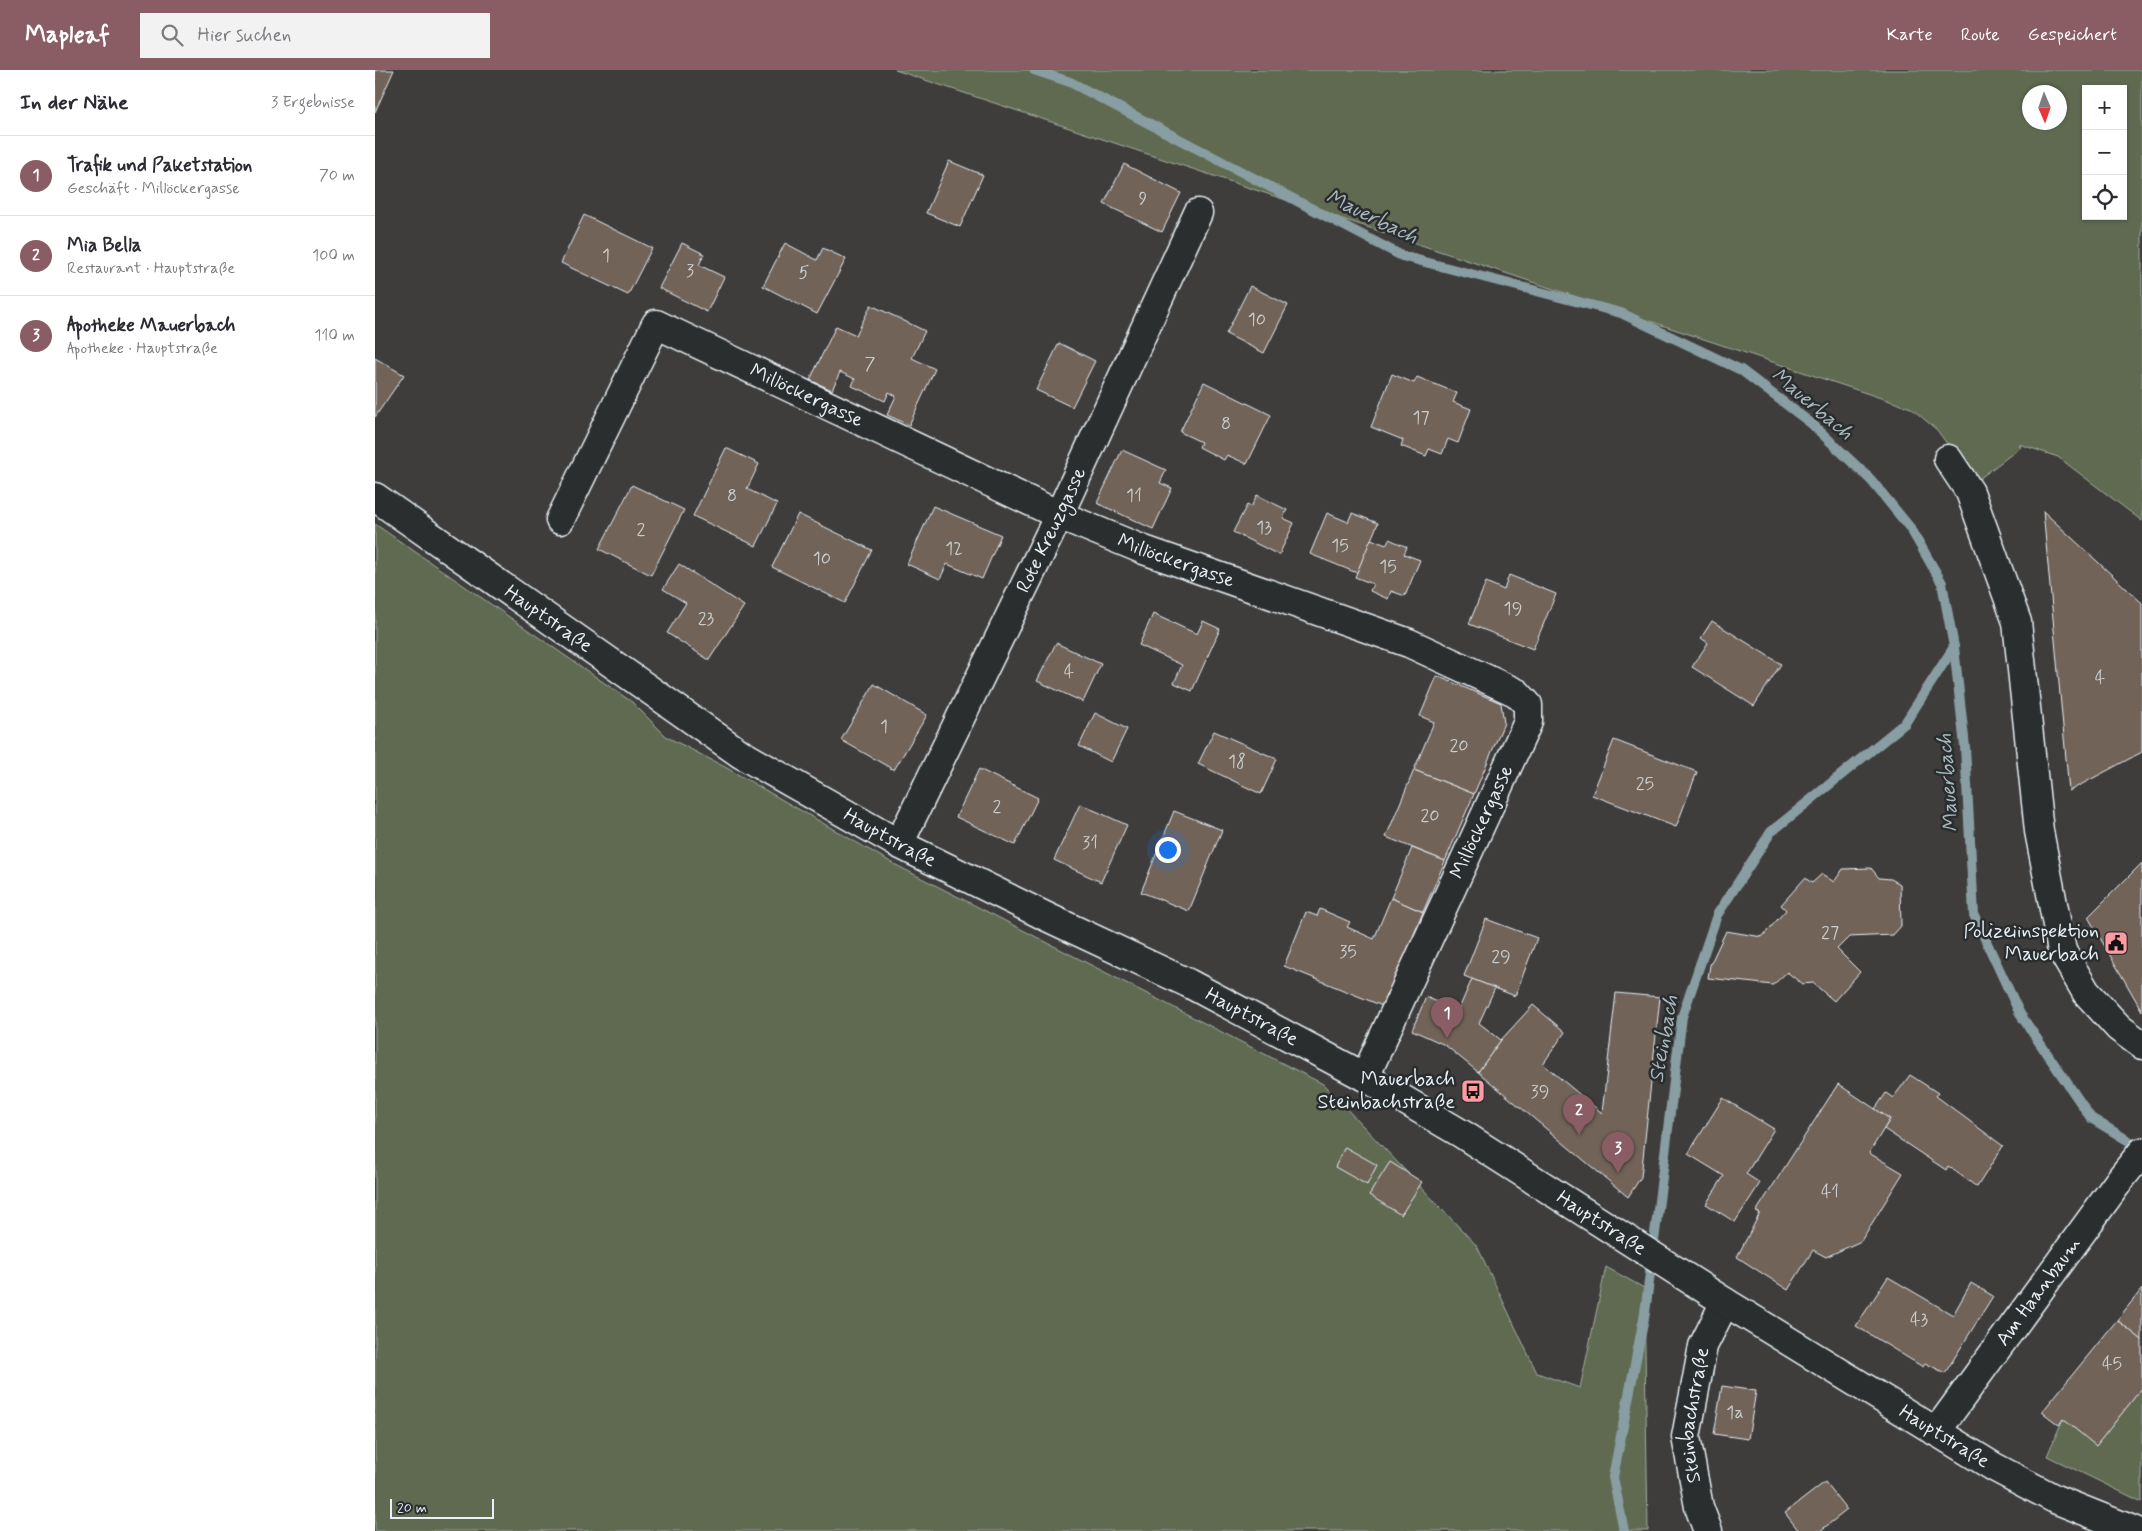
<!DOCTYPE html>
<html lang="de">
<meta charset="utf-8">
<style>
body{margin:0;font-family:Mynerve,sans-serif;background:#f2f2f3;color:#2b2b33}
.controls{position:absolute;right:15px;top:15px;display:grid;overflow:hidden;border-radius:0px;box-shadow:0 1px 4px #0004}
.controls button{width:45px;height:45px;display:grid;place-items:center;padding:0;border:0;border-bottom:1px solid #e1e1e2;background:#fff;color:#2b2b33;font:25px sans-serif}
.compass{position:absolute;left:1647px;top:15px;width:45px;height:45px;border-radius:50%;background:#fff;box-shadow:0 1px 4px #0004;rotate:178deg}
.scale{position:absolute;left:15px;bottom:12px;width:104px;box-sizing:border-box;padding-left:5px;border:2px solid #e8f1f8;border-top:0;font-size:14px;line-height:18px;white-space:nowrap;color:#e8f1f8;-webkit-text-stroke:4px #2a2d2e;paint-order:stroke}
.you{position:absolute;left:792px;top:779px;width:18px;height:18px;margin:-12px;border:4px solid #fff;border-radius:50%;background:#1a73e8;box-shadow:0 0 0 8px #1a73e833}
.badge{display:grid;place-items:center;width:32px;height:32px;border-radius:50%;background:#8a5d65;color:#fff;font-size:16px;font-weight:700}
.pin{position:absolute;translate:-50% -41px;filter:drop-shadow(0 1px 2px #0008)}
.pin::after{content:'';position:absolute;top:26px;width:18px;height:15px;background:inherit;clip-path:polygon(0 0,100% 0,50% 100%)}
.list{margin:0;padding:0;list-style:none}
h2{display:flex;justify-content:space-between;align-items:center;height:65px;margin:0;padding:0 20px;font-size:21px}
h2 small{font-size:16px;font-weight:400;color:#7c7c81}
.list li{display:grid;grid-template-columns:32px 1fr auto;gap:15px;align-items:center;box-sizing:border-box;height:80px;padding:0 20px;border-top:1px solid #e1e1e2}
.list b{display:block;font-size:19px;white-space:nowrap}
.list p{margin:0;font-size:16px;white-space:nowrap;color:#7c7c81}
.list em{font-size:16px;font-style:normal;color:#7c7c81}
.icon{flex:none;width:28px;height:28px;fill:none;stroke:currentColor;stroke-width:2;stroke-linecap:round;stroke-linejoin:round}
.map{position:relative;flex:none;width:1767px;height:1461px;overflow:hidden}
header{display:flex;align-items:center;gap:30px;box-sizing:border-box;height:70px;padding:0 25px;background:#8a5d65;color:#fff}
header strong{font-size:24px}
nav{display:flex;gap:28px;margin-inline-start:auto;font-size:18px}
.search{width:350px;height:45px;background:#f2f2f3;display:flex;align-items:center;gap:12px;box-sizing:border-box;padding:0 18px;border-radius:0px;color:#7c7c81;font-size:19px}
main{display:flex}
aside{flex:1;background:#fff}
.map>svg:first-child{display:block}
.green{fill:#5f6a51;stroke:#a4aea4;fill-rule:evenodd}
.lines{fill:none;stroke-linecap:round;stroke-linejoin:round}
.stream{stroke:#889ea3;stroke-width:10}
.building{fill:#716358;stroke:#e8f1f8}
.minor-casing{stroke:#e8f1f8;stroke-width:31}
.major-casing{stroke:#e8f1f8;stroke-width:31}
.minor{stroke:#2a2d2e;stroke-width:28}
.major{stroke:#2a2d2e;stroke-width:28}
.labels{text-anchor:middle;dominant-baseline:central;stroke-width:5;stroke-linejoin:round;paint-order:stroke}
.number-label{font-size:18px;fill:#caced0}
.street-label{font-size:20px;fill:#e8f1f8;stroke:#2a2d2e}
.poi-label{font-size:20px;fill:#e8f1f8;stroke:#2a2d2e;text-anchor:end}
.water-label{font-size:21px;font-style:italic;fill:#a8babf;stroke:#2a2d2e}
</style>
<header>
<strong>Mapleaf</strong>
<div class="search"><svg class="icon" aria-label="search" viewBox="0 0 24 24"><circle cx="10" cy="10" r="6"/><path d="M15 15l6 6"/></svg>Hier suchen</div>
<nav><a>Karte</a><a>Route</a><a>Gespeichert</a></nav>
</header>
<main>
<aside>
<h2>In der Nähe<small>3 Ergebnisse</small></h2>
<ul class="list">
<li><span class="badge">1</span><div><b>Trafik und Paketstation</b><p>Geschäft · Millöckergasse</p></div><em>70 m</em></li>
<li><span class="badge">2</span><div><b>Mia Bella</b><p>Restaurant · Hauptstraße</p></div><em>100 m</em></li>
<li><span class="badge">3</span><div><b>Apotheke Mauerbach</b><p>Apotheke · Hauptstraße</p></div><em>110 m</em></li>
</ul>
</aside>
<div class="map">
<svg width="1767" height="1461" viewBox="0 0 1767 1461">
<rect width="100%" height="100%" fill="#3f3d3b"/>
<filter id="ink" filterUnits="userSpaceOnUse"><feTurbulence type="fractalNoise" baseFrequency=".02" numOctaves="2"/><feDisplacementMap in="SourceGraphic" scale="10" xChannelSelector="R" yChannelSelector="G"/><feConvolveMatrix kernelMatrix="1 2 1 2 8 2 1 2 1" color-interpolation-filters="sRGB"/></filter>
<g filter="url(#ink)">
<!-- green -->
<g class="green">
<path d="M520 0H1767V451L1683 387 1644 374 1646 377 1600 412 1562 360 1536 338ZM1711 19H1748V146H1711ZM1654 22H1684V52H1654Z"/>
<path d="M0 454 257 632 292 667 350 697 519 794 948 1014 1102 1176 1162 1303 1205 1318 1231 1197 1269 1218 1273 1461H0Z"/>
<path d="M1767 1318V1432L1672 1386 1688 1349 1721 1375Z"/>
</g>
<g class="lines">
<!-- stream -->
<g class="stream">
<path d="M659 0 695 12 1027 186 1246 243 1366 300 1437 354 1496 410 1536 459 1567 513 1579 577 1590 677 1599 845 1645 944 1716 1048 1767 1079"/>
<path d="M1249 1461 1238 1407 1270 1243 1307 947 1342 845 1396 762 1530 653 1579 577"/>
</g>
</g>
<!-- building -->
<g class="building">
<path d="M0 0H19L0 42Z"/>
<path d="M574 91 608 105 585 157 551 143Z"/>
<path d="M749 94 806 123 787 162 729 134Z"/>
<path d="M209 145 277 178 253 225 186 193Z"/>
<path d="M307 173 329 184 324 195 349 207 332 242 284 218Z"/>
<path d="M410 173 442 190 448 178 471 189 442 244 388 216Z"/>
<path d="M875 216 913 235 889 283 851 264Z"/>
<path d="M496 235 550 261 537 288 560 299 534 355 512 345 521 326 514 322 510 331 477 316 480 309 465 302 457 320 435 310 461 256 481 265Z"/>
<path d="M684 273 720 291 697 337 661 320Z"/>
<path d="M0 288 29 305 0 347Z"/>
<path d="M1017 304 1039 313 1042 307 1082 323 1078 332 1096 339 1083 373 1073 369 1067 384 1054 379 1051 386 1026 376 1028 370 996 357Z"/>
<path d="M829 312 896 345 872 394 852 385 849 390 824 377 826 372 805 362Z"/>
<path d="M351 378 384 394 372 419 402 434 381 476 318 446Z"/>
<path d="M747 380 791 400 785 413 797 418 778 459 722 433Z"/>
<path d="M257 415 309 440 276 505 224 479Z"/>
<path d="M882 425 912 440 908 448 919 453 904 485 858 462 872 435 876 437Z"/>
<path d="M558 436 626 465 607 509 572 494 565 509 532 494Z"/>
<path d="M1668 441 1767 533V682L1694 721Z"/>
<path d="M952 443 973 452 977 443 1003 453 982 503 935 484Z"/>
<path d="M423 444 497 480 470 533 397 497Z"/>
<path d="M996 469 1011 475 1014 469 1032 477 1029 484 1045 490 1030 526 1016 521 1013 529 995 521 998 514 980 507Z"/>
<path d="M304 494 369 536 334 590 292 563 311 533 288 519Z"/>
<path d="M1134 505 1181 524 1158 579 1094 554 1111 512 1129 520Z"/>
<path d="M778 544 822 564 828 551 845 559 817 621 799 613 807 595 764 575Z"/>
<path d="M1337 551 1406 594 1379 636 1317 597 1333 573 1326 568Z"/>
<path d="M681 573 726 594 708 632 662 611Z"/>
<path d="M1062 606 1126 633 1129 653 1099 724 1039 700 1059 652 1045 646Z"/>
<path d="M499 614 552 645 519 700 466 670Z"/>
<path d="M720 643 752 659 736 692 704 676Z"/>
<path d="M839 661 902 689 886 724 823 694Z"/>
<path d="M1239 670 1322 702 1301 757 1217 725Z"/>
<path d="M604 699 663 728 640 775 581 747Z"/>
<path d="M1039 700 1099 724 1070 791 1011 767Z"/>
<path d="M705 734 752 755 726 812 679 790Z"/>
<path d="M799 741 847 760 814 841 766 822Z"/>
<path d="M1037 778 1070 791 1048 842 1016 828Z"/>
<path d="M1767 793V941L1713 847Z"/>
<path d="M1496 798 1504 808 1516 809 1525 814 1526 856 1518 865 1474 867 1462 879 1485 902 1459 931 1438 913 1427 914 1412 902 1398 915 1333 908 1335 895 1351 861 1387 867 1411 840 1406 835 1430 808 1437 813 1447 804 1459 812 1468 799Z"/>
<path d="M1016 828 1048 842 1010 937 909 896 931 842 942 846 945 839 975 852 972 857 999 869Z"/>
<path d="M1111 849 1162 868 1140 926 1089 906Z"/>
<path d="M1097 909 1120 918 1104 953 1126 970 1103 1002 1070 975 1037 960 1051 927 1083 941Z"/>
<path d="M1241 923 1285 927 1266 1107 1253 1127 1103 1002 1126 970 1158 935 1190 962 1168 994 1227 1043Z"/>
<path d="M1535 1005 1563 1023 1561 1026 1628 1076 1602 1117 1573 1096 1571 1100 1509 1059 1515 1049 1500 1039 1511 1023 1518 1028Z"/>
<path d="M1463 1014 1515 1049 1494 1083 1528 1103 1486 1171 1451 1187 1438 1180 1413 1220 1362 1187 1385 1143 1381 1142Z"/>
<path d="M1348 1028 1399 1059 1371 1104 1385 1113 1360 1152 1331 1134 1349 1106 1313 1084Z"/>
<path d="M970 1077 1002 1095 992 1115 960 1097Z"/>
<path d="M1015 1092 1047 1112 1026 1145 994 1125Z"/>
<path d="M1513 1207 1578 1245 1596 1213 1618 1226 1570 1303 1550 1293 1548 1297 1481 1256Z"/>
<path d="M1767 1219V1270L1742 1250Z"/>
<path d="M1742 1250 1767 1270V1318L1721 1376 1688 1349 1684 1355 1667 1342Z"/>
<path d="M1347 1316 1381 1321 1373 1369 1339 1364Z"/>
<path d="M1450 1412 1472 1440 1445 1461H1424L1410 1443Z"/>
</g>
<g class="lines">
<!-- minor casing -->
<g class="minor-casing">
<g id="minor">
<path d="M1573 389 1595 422 1642 552 1664 761 1687 881 1711 922 1744 958 1767 975"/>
<path id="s1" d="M185 450 281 254 684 445 769 480 1034 573 1142 623 1153 635V652L990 1007"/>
<path id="s2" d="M524 774 684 445 823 143"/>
<path id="s3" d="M1561 1362 1747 1107 1767 1082"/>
<path id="s4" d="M1333 1461 1324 1437 1311 1367 1328 1276 1350 1232"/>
</g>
</g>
<!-- major casing -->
<g class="major-casing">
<g id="major">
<path id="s5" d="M0 427 366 684 524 774 672 847 813 913 990 1007 1087 1064 1350 1232 1619 1397 1680 1429 1760 1461"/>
</g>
</g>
<!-- minor -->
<use href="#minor" class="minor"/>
<!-- major -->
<use href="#major" class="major"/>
</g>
</g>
<!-- icons -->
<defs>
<g id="civic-square" transform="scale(1.25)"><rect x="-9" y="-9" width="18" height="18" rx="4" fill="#ff9aa2" stroke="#2a2d2e"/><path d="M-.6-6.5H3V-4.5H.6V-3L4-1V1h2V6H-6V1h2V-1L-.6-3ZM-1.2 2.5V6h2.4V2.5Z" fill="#111"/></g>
<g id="bus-square" transform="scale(1.25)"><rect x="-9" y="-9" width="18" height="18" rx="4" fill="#ff9aa2" stroke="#2a2d2e"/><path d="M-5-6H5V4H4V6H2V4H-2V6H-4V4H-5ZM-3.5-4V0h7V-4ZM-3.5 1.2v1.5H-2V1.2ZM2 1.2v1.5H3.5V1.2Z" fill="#111"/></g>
</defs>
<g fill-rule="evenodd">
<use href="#civic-square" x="1741" y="873"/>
<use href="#bus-square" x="1098" y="1021"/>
</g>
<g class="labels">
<!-- number labels -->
<g class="number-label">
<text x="768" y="129">9</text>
<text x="231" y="186">1</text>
<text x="315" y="201">3</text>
<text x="429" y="203">5</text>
<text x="882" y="250">10</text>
<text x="495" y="294">7</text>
<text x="1046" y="348">17</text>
<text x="851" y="354">8</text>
<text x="357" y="426">8</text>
<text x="759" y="426">11</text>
<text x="889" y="458">13</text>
<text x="266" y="460">2</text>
<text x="965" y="476">15</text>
<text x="579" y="479">12</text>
<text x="447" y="489">10</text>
<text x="1013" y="497">15</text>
<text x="1138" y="539">19</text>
<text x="331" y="549">23</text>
<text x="694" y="602">4</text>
<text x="1725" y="608">4</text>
<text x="509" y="657">1</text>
<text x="1084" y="676">20</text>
<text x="862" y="692">18</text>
<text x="1270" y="714">25</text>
<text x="622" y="737">2</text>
<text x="1055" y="746">20</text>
<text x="715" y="773">31</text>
<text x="1455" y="863">27</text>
<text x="973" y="882">35</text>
<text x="1126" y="887">29</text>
<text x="1165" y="1022">39</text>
<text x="1455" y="1122">41</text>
<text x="1544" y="1250">43</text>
<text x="1737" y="1294">45</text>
<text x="1360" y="1343">1a</text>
</g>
<!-- street labels -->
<g class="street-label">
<text stroke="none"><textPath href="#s1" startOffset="385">Millöckergasse</textPath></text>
<text stroke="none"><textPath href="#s2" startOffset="349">Rote Kreuzgasse</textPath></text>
<text stroke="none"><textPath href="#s1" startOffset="790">Millöckergasse</textPath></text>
<text stroke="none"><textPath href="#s5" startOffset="212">Hauptstraße</textPath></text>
<text transform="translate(1107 752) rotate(-65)">Millöckergasse</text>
<text stroke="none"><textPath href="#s5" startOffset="618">Hauptstraße</textPath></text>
<text stroke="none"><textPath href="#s5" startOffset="1022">Hauptstraße</textPath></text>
<text stroke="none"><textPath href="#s5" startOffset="1428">Hauptstraße</textPath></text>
<text stroke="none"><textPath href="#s3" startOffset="174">Am Haanbaum</textPath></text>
<text stroke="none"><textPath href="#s4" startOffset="119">Steinbachstraße</textPath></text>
<text stroke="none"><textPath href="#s5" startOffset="1832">Hauptstraße</textPath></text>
</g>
<!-- poi labels -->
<g class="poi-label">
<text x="1724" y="861">Polizeiinspektion<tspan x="1724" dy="23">Mauerbach</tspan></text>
<text x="1080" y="1009">Mauerbach<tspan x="1080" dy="23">Steinbachstraße</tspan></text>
</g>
<!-- water labels -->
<g class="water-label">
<text transform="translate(997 147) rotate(26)">Mauerbach</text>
<text transform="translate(1437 334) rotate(40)">Mauerbach</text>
<text transform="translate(1573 713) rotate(-94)">Mauerbach</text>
<text transform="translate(1289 969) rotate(-80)">Steinbach</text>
</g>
</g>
</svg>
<div class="controls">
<button>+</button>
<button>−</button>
<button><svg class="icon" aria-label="locate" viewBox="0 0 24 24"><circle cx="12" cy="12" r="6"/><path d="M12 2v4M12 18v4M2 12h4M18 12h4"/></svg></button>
</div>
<svg class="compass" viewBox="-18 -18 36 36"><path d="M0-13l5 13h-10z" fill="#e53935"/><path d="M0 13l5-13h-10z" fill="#7c7c81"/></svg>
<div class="scale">20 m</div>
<div class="you"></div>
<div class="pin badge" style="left:1072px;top:968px">1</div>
<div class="pin badge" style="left:1204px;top:1065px">2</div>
<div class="pin badge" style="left:1243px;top:1103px">3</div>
</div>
</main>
